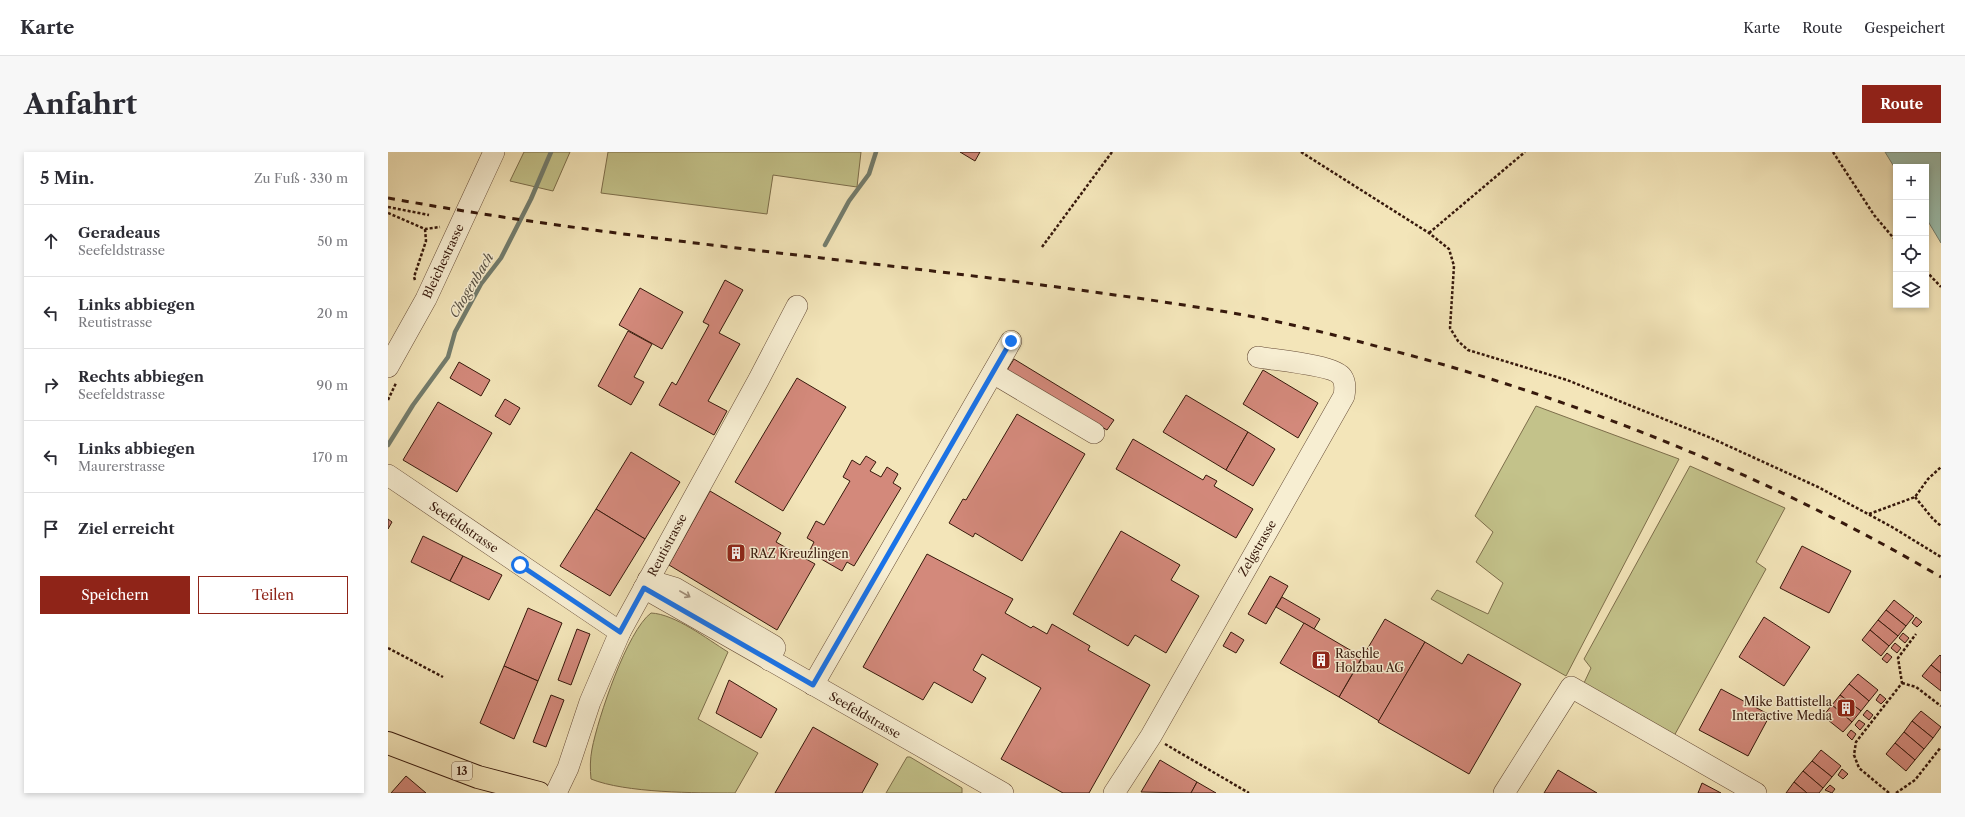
<!DOCTYPE html>
<html lang="de">
<meta charset="utf-8">
<style>
body{margin:0;font-family:"Libre Caslon Text",serif;background:#f7f7f7;color:#2b2b33}
.controls{position:absolute;right:12px;top:12px;display:grid;overflow:hidden;border-radius:0px;box-shadow:0 2px 6px #0003}
.controls button{width:36px;height:36px;display:grid;place-items:center;padding:0;border:0;border-bottom:1px solid #e1e1e2;background:#fff;color:#2b2b33;font:20px sans-serif}
.stop{position:absolute;width:12px;height:12px;margin:-9px;border:3px solid #1a73e8;border-radius:50%;background:#fff}
.stop.end{background:#1a73e8;border-color:#fff;box-shadow:0 1px 4px #0008}
.list{margin:0;padding:0;list-style:none}
h2{display:flex;justify-content:space-between;align-items:center;height:52px;margin:0;padding:0 16px;font-size:17px}
h2 small{font-size:13px;font-weight:400;color:#7c7c81}
.list li{display:grid;grid-template-columns:26px 1fr auto;gap:12px;align-items:center;box-sizing:border-box;height:72px;padding:0 16px;border-top:1px solid #e1e1e2}
.list b{display:block;font-size:15px;white-space:nowrap}
.list p{margin:0;font-size:13px;white-space:nowrap;color:#7c7c81}
.list em{font-size:13px;font-style:normal;color:#7c7c81}
.actions{display:flex;gap:8px;padding:12px 16px}
.actions a{flex:1;padding:9px 0;border:1px solid #8f2418;border-radius:0px;text-align:center;font-size:14px;color:#8f2418}
.actions .main{background:#8f2418;color:#fff}
.icon{flex:none;width:22px;height:22px;fill:none;stroke:currentColor;stroke-width:2;stroke-linecap:round;stroke-linejoin:round}
.map{position:relative;flex:none;width:1553px;height:641px;overflow:hidden;border-radius:0px}
header{display:flex;align-items:center;gap:24px;box-sizing:border-box;height:56px;padding:0 20px;background:#fff;border-bottom:1px solid #e1e1e2}
header strong{font-size:19px}
nav{display:flex;gap:22px;margin-inline-start:auto;font-size:14px}
.intro{display:flex;align-items:center;justify-content:space-between;box-sizing:border-box;height:96px;padding:0 24px}
h1{margin:0;font-size:28px}
.button{padding:10px 18px;border-radius:0px;background:#8f2418;color:#fff;font-size:14px;font-weight:700}
main{display:flex;gap:24px;padding:0 24px}
aside{flex:1;background:#fff;border-radius:0px;box-shadow:0 2px 6px #0003}
.map>svg:first-child{display:block}
.green{fill:#c3c28a;stroke:#7d6e4b}
.water{fill:#9bbfaf;stroke:#737d6e}
.lines{fill:none;stroke-linecap:round;stroke-linejoin:round}
.stream{stroke:#737d6e;stroke-width:4.5}
.building{fill:#d3897b;stroke:#37190c}
.minor-casing{stroke:#664c37;stroke-width:22}
.major-casing{stroke:#37190c;stroke-width:24}
.path{stroke:#37190c;stroke-width:2.5;stroke-dasharray:3 2;stroke-linecap:butt}
.minor{stroke:#f7eed2;stroke-width:21}
.major{stroke:#f3e5b9;stroke-width:22}
.rail{stroke:#37190c;stroke-width:3;stroke-dasharray:7 7;stroke-linecap:butt}
.oneway{stroke:#a18e79}
.route{stroke:#1a73e8;stroke-width:5}
.labels{text-anchor:middle;dominant-baseline:central;stroke-width:3;stroke-linejoin:round;paint-order:stroke}
.shield{fill:#f7eed2;stroke:#715947;stroke-width:1}
.shield-label{font-size:11px;font-weight:bold;fill:#37190c}
.street-label{font-size:12px;fill:#37190c;stroke:#f7eed2}
.poi-label{font-size:12px;fill:#37190c;stroke:#f7eed2;text-anchor:start}
.water-label{font-size:13px;font-style:italic;fill:#5a5345;stroke:#f7eed2}
</style>
<header>
<strong>Karte</strong>
<nav><a>Karte</a><a>Route</a><a>Gespeichert</a></nav>
</header>
<div class="intro"><h1>Anfahrt</h1><a class="button">Route</a></div>
<main>
<aside>
<h2>5 Min.<small>Zu Fuß · 330 m</small></h2>
<ul class="list">
<li><svg class="icon" aria-label="ahead" viewBox="0 0 24 24"><path d="M12 20V5M6 11l6-6 6 6"/></svg><div><b>Geradeaus</b><p>Seefeldstrasse</p></div><em>50 m</em></li>
<li><svg class="icon" aria-label="left" viewBox="0 0 24 24"><path d="M17 20v-9H6M10 6l-5 5 5 5"/></svg><div><b>Links abbiegen</b><p>Reutistrasse</p></div><em>20 m</em></li>
<li><svg class="icon" aria-label="right" viewBox="0 0 24 24"><path d="M7 20v-9h11M14 6l5 5-5 5"/></svg><div><b>Rechts abbiegen</b><p>Seefeldstrasse</p></div><em>90 m</em></li>
<li><svg class="icon" aria-label="left" viewBox="0 0 24 24"><path d="M17 20v-9H6M10 6l-5 5 5 5"/></svg><div><b>Links abbiegen</b><p>Maurerstrasse</p></div><em>170 m</em></li>
<li><svg class="icon" aria-label="arrive" viewBox="0 0 24 24"><path d="M6 21V4h12l-3 4 3 4H6"/></svg><div><b>Ziel erreicht</b></div></li>
</ul>
<div class="actions"><a class="main">Speichern</a><a>Teilen</a></div>
</aside>
<div class="map">
<svg width="1553" height="641" viewBox="0 0 1553 641">
<rect width="100%" height="100%" fill="#f3e5b9"/>
<filter id="stains"><feTurbulence type="fractalNoise" baseFrequency=".005" numOctaves="4"/><feColorMatrix values="0 0 0 0 .2 0 0 0 0 .09 0 0 0 0 .02 0 0 0 .5 -.17"/></filter>
<radialGradient id="worn" r=".72"><stop offset=".6" stop-color="#630" stop-opacity="0"/><stop offset="1" stop-color="#630" stop-opacity=".3"/></radialGradient>
<!-- green -->
<g class="green">
<path d="M136 0H182L165 39 122 29Z"/>
<path d="M220 0H473L469 35 385 23 379 62 213 41Z"/>
<path d="M1148 254 1291 307 1178 524 1043 447 1049 438 1100 462 1115 431 1088 410 1105 380 1087 364Z"/>
<path d="M1302 314 1397 356 1368 410 1378 417 1286 584 1196 531 1203 516 1196 507Z"/>
<path d="M263 461C287 462 319 487 340 500L310 567 370 601 347 641C308 641 237 641 203 627 202 617 202 607 204 597 210 566 239 479 263 461Z"/>
<path d="M519 605H522L574 636V641H498Z"/>
</g>
<!-- water -->
<path class="water" d="M1497 0H1553V91L1538 66V15H1508V18Z"/>
<g class="lines">
<!-- stream -->
<g class="stream">
<path d="M437 93 461 49 481 22 488 0"/>
<path d="M0 293 25 253 60 205 67 180 93 132 113 106 143 47 163 0"/>
</g>
</g>
<!-- building -->
<g class="building">
<path d="M572 0H592L587 9Z"/>
<path d="M337 128 355 138 331 181 352 192 320 249 339 259 326 283 271 253 284 230 288 233 321 173 315 170Z"/>
<path d="M252 136 295 160 274 197 231 173Z"/>
<path d="M240 179 264 192 246 225 256 230 243 253 210 234Z"/>
<path d="M626 207 726 268 719 278 619 218Z"/>
<path d="M71 210 102 228 93 244 62 226Z"/>
<path d="M875 218 930 251 910 286 855 252Z"/>
<path d="M409 226 458 255 395 359 347 330Z"/>
<path d="M798 243 860 280 838 318 775 280Z"/>
<path d="M117 247 132 256 122 273 107 264Z"/>
<path d="M50 250 104 281 69 340 15 308Z"/>
<path d="M629 262 697 302 634 409 587 381 585 385 561 371 575 347 578 348Z"/>
<path d="M860 280 887 297 865 334 838 318Z"/>
<path d="M745 287 815 328 818 323 829 329 826 334 865 357 848 386 728 317Z"/>
<path d="M243 300 292 330 257 387 208 357Z"/>
<path d="M478 304 488 310 482 319 493 325 499 315 510 322 505 331 513 336 466 414 459 410 454 419 421 400 426 390 419 386 428 369 436 373 462 329 455 325 464 308 472 313Z"/>
<path d="M322 339 393 381 388 390 427 412 389 478 281 413Z"/>
<path d="M208 357 257 387 222 444 172 414Z"/>
<path d="M0 367 4 370 0 377Z"/>
<path d="M733 379 792 413 783 428 811 444 778 501 747 483 740 494 685 462Z"/>
<path d="M35 384 75 404 62 429 23 410Z"/>
<path d="M1414 394 1463 419 1441 461 1392 436Z"/>
<path d="M539 402 625 447 617 461 643 476 645 474 659 482 664 472 702 494 700 498 762 533 701 641H675L613 607 653 536 594 502 585 518 598 526 584 551 546 530 535 548 475 515Z"/>
<path d="M75 404 114 423 101 448 62 429Z"/>
<path d="M882 424 900 434 878 472 860 462Z"/>
<path d="M894 445 932 467 926 477 888 455Z"/>
<path d="M1506 448 1526 464 1518 474 1498 458Z"/>
<path d="M140 456 174 471 150 529 116 514Z"/>
<path d="M1498 458 1518 474 1510 484 1490 468Z"/>
<path d="M1376 465 1422 495 1396 534 1351 505Z"/>
<path d="M1528 465 1534 470 1529 475 1524 471Z"/>
<path d="M997 467 1037 490 991 569 951 545Z"/>
<path d="M1490 468 1510 484 1501 494 1482 478Z"/>
<path d="M916 471 974 505 951 545 892 511Z"/>
<path d="M189 477 202 482 183 533 170 528Z"/>
<path d="M1482 478 1501 494 1493 504 1474 488Z"/>
<path d="M843 480 856 488 848 501 835 494Z"/>
<path d="M1515 481 1521 486 1517 491 1511 486Z"/>
<path d="M1037 490 1074 512 1080 502 1133 532 1081 622 990 570Z"/>
<path d="M1507 491 1513 496 1509 501 1503 496Z"/>
<path d="M1499 501 1504 505 1499 511 1494 507Z"/>
<path d="M1552 503 1553 504V521L1543 513Z"/>
<path d="M1543 513 1553 521V539L1534 524Z"/>
<path d="M116 514 150 529 126 587 92 571Z"/>
<path d="M1470 522 1490 538 1481 549 1461 532Z"/>
<path d="M341 528 389 557 373 586 328 561Z"/>
<path d="M1461 532 1481 549 1473 559 1452 543Z"/>
<path d="M1333 537 1382 563 1360 604 1311 578Z"/>
<path d="M1492 542 1498 547 1493 552 1488 548Z"/>
<path d="M163 543 176 548 158 595 145 590Z"/>
<path d="M1452 543 1473 559 1464 570 1444 553Z"/>
<path d="M1444 553 1464 570 1455 580 1435 564Z"/>
<path d="M1479 558 1485 563 1481 568 1475 563Z"/>
<path d="M1533 559 1553 575 1545 586 1524 569Z"/>
<path d="M1471 568 1477 572 1472 578 1467 573Z"/>
<path d="M1524 569 1545 586 1536 597 1516 580Z"/>
<path d="M425 575 490 612 474 641H387Z"/>
<path d="M1463 578 1468 582 1464 588 1459 583Z"/>
<path d="M1516 580 1536 597 1527 608 1507 591Z"/>
<path d="M1507 591 1527 608 1518 619 1498 602Z"/>
<path d="M1433 598 1453 614 1444 625 1424 609Z"/>
<path d="M772 608 809 630 803 641 753 640Z"/>
<path d="M1424 609 1444 625 1435 636 1415 619Z"/>
<path d="M1454 617 1460 622 1455 627 1450 623Z"/>
<path d="M1170 618 1209 641H1156Z"/>
<path d="M1415 619 1435 636 1431 641H1419L1406 630Z"/>
<path d="M18 624 38 641H3Z"/>
<path d="M809 630 828 641H803Z"/>
<path d="M1406 630 1419 641H1398Z"/>
<path d="M1314 631 1333 641H1310Z"/>
<path d="M1442 633 1447 637 1444 641 1437 638Z"/>
</g>
<g class="lines">
<!-- minor casing -->
<g class="minor-casing">
<g id="minor">
<path d="M0 215 38 147 106 0"/>
<path d="M605 221 706 281"/>
<path d="M0 323 232 480"/>
<path d="M260 428 287 436 386 494 387 496 381 508"/>
<path d="M256 436 615 641"/>
<path d="M425 533 623 189"/>
<path d="M168 641 180 616 202 550 232 480 371 227 409 154"/>
<path d="M726 641 763 584 956 244C957 238 958 231 954 225 947 213 885 208 870 205"/>
<path d="M1116 641 1183 535 1368 641"/>
</g>
</g>
<!-- major casing -->
<g class="major-casing">
<path id="major" d="M0 591 90 625 151 641"/>
</g>
<!-- path -->
<g class="path">
<path d="M913 0 1041 81 1061 97 1066 114 1062 176 1070 189 1080 198 1179 228 1323 286 1430 335 1504 375 1553 405"/>
<path d="M1445 0 1486 63 1508 89"/>
<path d="M0 55 41 63"/>
<path d="M0 61 37 77 52 75"/>
<path d="M1041 81 1137 0"/>
<path d="M654 95 724 0"/>
<path d="M1538 119 1553 135"/>
<path d="M27 128 26 125 38 89 37 77"/>
<path d="M0 248 8 231"/>
<path d="M1527 345 1545 367 1553 374"/>
<path d="M1481 362 1527 345 1540 327 1553 315"/>
<path d="M0 496 55 525"/>
<path d="M1514 531 1528 535 1553 554"/>
<path d="M777 592 861 641"/>
<path d="M1501 641 1471 616 1466 603 1468 590 1514 531 1510 506 1528 482"/>
<path d="M1508 641 1527 628 1553 595"/>
</g>
<!-- minor -->
<use href="#minor" class="minor"/>
<!-- major -->
<use href="#major" class="major"/>
<!-- rail -->
<path class="rail" d="M0 46C199 82 401 101 602 126 690 138 779 149 867 165 922 176 977 191 1032 206 1214 257 1389 329 1553 425"/>
</g>
<!-- one-way arrows -->
<defs><path id="oneway-shaft" d="M-6 0H5M1.5-3L5.5 0L1.5 3" fill="none" stroke-width="1.6" stroke-linecap="round" stroke-linejoin="round"/></defs>
<use class="oneway" href="#oneway-shaft" transform="translate(297 442) rotate(30)"/>
<g class="lines">
<!-- route -->
<path class="route" d="M132 413 232 480 256 436 425 533 623 189"/>
</g>
<!-- icons -->
<defs>
<g id="building-square" transform="scale(1)"><rect x="-9" y="-9" width="18" height="18" rx="4" fill="#8f2418" stroke="#f7eed2"/><path d="M-4-6H4V6H1V3H-1V6H-4ZM-2.5-4.3h1.7v1.8h-1.7ZM.8-4.3h1.7v1.8H.8ZM-2.5-1h1.7V.8h-1.7ZM.8-1h1.7V.8H.8Z" fill="#fff"/></g>
</defs>
<g fill-rule="evenodd">
<use href="#building-square" x="348" y="401"/>
<use href="#building-square" x="933" y="508"/>
<use href="#building-square" x="1458" y="556"/>
</g>
<g class="labels">
<!-- shield labels -->
<rect class="shield" x="64" y="610" width="20" height="18" rx="3"/>
<g class="shield-label">
<text x="74" y="619">13</text>
</g>
<!-- street labels -->
<g class="street-label">
<text transform="translate(55 109) rotate(-65)">Bleichestrasse</text>
<text transform="translate(76 375) rotate(34)">Seefeldstrasse</text>
<text transform="translate(279 393) rotate(-62)">Reutistrasse</text>
<text transform="translate(869 396) rotate(-60)">Zelgstrasse</text>
<text transform="translate(477 563) rotate(30)">Seefeldstrasse</text>
</g>
<!-- poi labels -->
<g class="poi-label">
<text x="362" y="401">RAZ Kreuzlingen</text>
<text x="947" y="501">Raschle<tspan x="947" dy="14">Holzbau AG</tspan></text>
<text x="1444" y="549" text-anchor="end">Mike Battistella<tspan x="1444" dy="14">Interactive Media</tspan></text>
</g>
<!-- water labels -->
<g class="water-label">
<text transform="translate(83 133) rotate(-59)">Chogenbach</text>
</g>
</g>
<rect width="100%" height="100%" filter="url(#stains)"/>
<rect width="100%" height="100%" fill="url(#worn)"/>
</svg>
<div class="controls">
<button>+</button>
<button>−</button>
<button><svg class="icon" aria-label="locate" viewBox="0 0 24 24"><circle cx="12" cy="12" r="6"/><path d="M12 2v4M12 18v4M2 12h4M18 12h4"/></svg></button>
<button><svg class="icon" aria-label="layers" viewBox="0 0 24 24"><path d="M12 4l9 5-9 5-9-5zM3 14l9 5 9-5"/></svg></button>
</div>
<div class="stop" style="left:132px;top:413px"></div>
<div class="stop end" style="left:623px;top:189px"></div>
</div>
</main>
